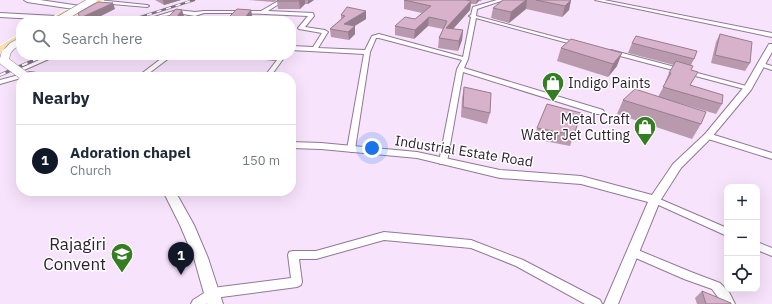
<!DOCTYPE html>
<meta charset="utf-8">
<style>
body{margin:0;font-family:"IBM Plex Sans",sans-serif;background:#f2f2f3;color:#1f2937}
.controls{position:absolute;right:12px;bottom:12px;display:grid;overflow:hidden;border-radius:8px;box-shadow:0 4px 16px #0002}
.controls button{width:36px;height:36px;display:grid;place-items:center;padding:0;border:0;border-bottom:1px solid #e0e1e3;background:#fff;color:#1f2937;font:20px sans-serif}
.you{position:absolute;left:372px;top:148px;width:14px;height:14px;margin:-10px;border:3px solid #fff;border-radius:50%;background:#1a73e8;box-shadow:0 0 0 6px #1a73e833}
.badge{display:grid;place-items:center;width:26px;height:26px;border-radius:50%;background:#111827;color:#fff;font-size:13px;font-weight:700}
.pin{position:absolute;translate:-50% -33px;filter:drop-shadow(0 1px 2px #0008)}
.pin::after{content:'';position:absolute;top:21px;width:14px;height:12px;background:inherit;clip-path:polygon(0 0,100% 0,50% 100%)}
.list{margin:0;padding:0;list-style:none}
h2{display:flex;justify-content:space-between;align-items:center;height:52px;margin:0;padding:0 16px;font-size:17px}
h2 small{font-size:13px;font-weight:400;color:#747a83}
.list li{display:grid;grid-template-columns:26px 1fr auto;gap:12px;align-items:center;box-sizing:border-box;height:72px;padding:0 16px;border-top:1px solid #e0e1e3}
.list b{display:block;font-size:15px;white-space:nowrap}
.list p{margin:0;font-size:13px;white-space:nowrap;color:#747a83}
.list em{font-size:13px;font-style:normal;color:#747a83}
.icon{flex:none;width:22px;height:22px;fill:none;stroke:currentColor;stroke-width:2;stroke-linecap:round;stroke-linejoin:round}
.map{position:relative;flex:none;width:772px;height:304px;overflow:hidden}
.search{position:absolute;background:#fff;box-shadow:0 4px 16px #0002;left:16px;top:16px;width:280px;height:44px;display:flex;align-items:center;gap:10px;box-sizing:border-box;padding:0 14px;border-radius:16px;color:#747a83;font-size:15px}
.panel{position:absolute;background:#fff;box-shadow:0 4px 16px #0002;left:16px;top:72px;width:280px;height:124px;border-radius:16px}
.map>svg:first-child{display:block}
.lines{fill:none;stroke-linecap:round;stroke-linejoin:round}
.minor-casing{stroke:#917896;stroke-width:2}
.tertiary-casing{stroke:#917896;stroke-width:2}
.secondary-casing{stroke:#917896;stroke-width:2}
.primary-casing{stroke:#fff;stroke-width:2}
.minor{fill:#fff;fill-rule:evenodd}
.tertiary{fill:#fff;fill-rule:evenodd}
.secondary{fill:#fff;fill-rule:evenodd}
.primary{fill:#fbdfad;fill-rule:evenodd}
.rail-far1-casing{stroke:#807184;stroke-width:2.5}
.rail-casing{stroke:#807184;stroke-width:3}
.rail-far1{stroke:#fff;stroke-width:1.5;stroke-dasharray:5;stroke-linecap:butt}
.rail{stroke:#fff;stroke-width:2;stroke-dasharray:6;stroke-linecap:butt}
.secondary-bridge-far1-casing{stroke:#917896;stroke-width:8;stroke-linecap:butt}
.secondary-bridge-casing{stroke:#917896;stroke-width:10;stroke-linecap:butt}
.secondary-bridge-far1{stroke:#fff;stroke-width:7}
.secondary-bridge{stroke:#fff;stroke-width:9}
.wall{fill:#b999ae}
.shaded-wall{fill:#967d8d}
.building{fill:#d7b2ca;stroke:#967d8d}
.labels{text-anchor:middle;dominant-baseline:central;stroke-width:3;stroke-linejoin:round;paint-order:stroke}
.poi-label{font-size:14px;fill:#2c222f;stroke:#fff;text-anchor:start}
.street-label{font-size:14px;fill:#2c222f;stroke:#fff}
.near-poi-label{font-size:17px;fill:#2c222f;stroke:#fff;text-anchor:end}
</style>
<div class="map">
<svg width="772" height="304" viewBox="0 0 772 304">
<rect width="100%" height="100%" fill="#f8e3fd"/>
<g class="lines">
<!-- minor casing -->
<g class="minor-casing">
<g id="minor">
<path d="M98 0 147 5 149 6 147 7 101 3Z"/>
<path d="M280 0H285L268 11 313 13 314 16 305 27 325 30 328 32 318 48 365 50 372 36 379 34 463 57 471 17 469 16 471 15 473 7 497 0H504L477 9 476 16 582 44 579 46 476 18 468 59 464 68 603 110 604 112 603 114H597L463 72 447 162 446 164H440L439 162 457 69 462 60 379 38H376L370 52 355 149 351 152 347 149 364 54 291 50V46L313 47 322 33 299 29 298 28 308 16 241 13H204L195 16 177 13 149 21H141L177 10 195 12 204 11H261Z"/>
<path d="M595 0H604L772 33V37Z"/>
<path d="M0 13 56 16 59 18 56 20 0 17Z"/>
<path d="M611 50 750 87 751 88 748 90 609 53 608 52Z"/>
<path d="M50 55H58L24 70H20L19 69Z"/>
<path d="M166 55H173L144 77H137Z"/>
<path d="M239 55 279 56 286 55 270 77H264L277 60 242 57Z"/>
<path d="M762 63 772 66V70L760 66 759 65Z"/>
<path d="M30 72 50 75 53 77 30 76 21 77V78L0 84V80Z"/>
<path d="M705 134H711L772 153V159L705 138 704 136Z"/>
<path d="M655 197 727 228V236L652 202 650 200 652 198Z"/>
<path d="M384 232 471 240 523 260 600 300 602 304H585L516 266 471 248 384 240 316 259H299L302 282 301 285 297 287 214 298 206 304H191L193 300 212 288 291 278 288 255 289 252 293 251H316Z"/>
<path d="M757 242 772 248V256L757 250Z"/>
<path d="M633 248 691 272 720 283 729 292 735 304H723L712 289 684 279 629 255 628 252 629 249Z"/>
</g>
</g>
<!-- tertiary casing -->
<g class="tertiary-casing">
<path id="tertiary" d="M769 44H772V52L751 90 711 138 681 168 660 201 618 304H604L648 202 581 184 500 178 417 158 321 149 291 148V142L321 143 417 152 500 170 581 176 652 195 673 164 705 134 744 87Z"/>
</g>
<!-- secondary casing -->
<g class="secondary-casing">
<g id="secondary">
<path d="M24 0H40L87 7 90 9 87 11 27 2Z"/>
<path d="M163 191H175L194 225 208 258 223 304H207L194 258 180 225Z"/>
</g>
</g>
<!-- primary casing -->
<g class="primary-casing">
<g id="primary">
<path d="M94 0H103L71 21H62Z"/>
<path d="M65 10H71L72 12 57 21H47Z"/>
<path d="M18 35H21V41L0 53V46Z"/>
</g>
</g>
<!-- minor -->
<use href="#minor" class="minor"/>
<!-- tertiary -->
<use href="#tertiary" class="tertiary"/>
<!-- secondary -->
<use href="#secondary" class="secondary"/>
<!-- primary -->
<use href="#primary" class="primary"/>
<!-- rail-far1 casing -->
<g class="rail-far1-casing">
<path id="rail-far1" d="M128 21 194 0"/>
</g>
<!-- rail casing -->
<g class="rail-casing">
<path id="rail" d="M0 75 46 55"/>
</g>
<!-- rail-far1 -->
<use href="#rail-far1" class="rail-far1"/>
<!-- rail -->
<use href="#rail" class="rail"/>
<!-- secondary-bridge-far1 casing -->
<g class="secondary-bridge-far1-casing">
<g id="secondary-bridge-far1">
<path d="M57 21 93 0"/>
<path d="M5 54 12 46 21 41"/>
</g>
</g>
<!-- secondary-bridge casing -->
<g class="secondary-bridge-casing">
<path id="secondary-bridge" d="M6 53 4 61 26 77"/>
</g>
<!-- secondary-bridge-far1 -->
<use href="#secondary-bridge-far1" class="secondary-bridge-far1"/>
<!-- secondary-bridge -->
<use href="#secondary-bridge" class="secondary-bridge"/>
</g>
<!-- wall -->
<g class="wall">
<path d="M155 0H181L164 5Z"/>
<path d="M248 0H277L274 2Z"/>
<path d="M279 0H314L308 4H305L300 9H278L277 1Z"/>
<path d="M404 0H482L481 1H479L476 4H471L470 10 453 29 463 30 462 40 458 51 438 48 439 38 443 29 428 26 414 39 395 35V26L415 19 422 13 404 9Z"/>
<path d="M503 0H571L569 10 562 17 526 9 509 23 491 18 493 8Z"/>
<path d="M251 10 252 16 248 21H227Z"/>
<path d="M366 11V19L355 26V34L349 40 331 37 330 29 341 19V15Z"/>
<path d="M720 34 750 63 745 71 711 63 716 42Z"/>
<path d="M571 39 617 66 608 77 557 61 561 48Z"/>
<path d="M632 43 694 59 691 65V85L722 104 716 114 669 100 701 124 692 139 617 114 623 100 658 97 666 82H665L669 73 674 65 628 53Z"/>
<path d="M464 87 490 113 487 124 461 117 462 98Z"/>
<path d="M537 128 574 135 570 146 534 139Z"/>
<path d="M702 291 731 304H697L695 298Z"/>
</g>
<!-- shaded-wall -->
<g class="shaded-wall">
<path d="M163 0H181L164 5Z"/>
<path d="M300 0H305V4L300 9 299 1Z"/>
<path d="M308 0H314L308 4Z"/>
<path d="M477 0H480L476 4Z"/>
<path d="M526 0H527L526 9 509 23 511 12Z"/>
<path d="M571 0 569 10 562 17 565 6Z"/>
<path d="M471 1 470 10 445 38 446 28Z"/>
<path d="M113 3 115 9 91 21H82L80 18Z"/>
<path d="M182 10 184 16 180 21H174Z"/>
<path d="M251 10 252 16 248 21H244V19Z"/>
<path d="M366 11V19L346 31 344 24Z"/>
<path d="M429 17 428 26 414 39 415 30Z"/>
<path d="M355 26V34L349 40 348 32Z"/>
<path d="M463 30 462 40 458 51 459 41Z"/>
<path d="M622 53 617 66 608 77 613 64Z"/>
</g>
<!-- building -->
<g class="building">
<path d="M279 0H300L299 1H277Z"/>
<path d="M404 0H466L471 1 446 28 463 30 459 41 439 38 447 21 429 17 415 30 395 26 405 17 415 19 431 6Z"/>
<path d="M503 0H526L511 12 493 8Z"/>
<path d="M536 0H571L565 6Z"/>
<path d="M98 2 113 3 80 18 78 13Z"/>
<path d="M347 7 366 11 344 24 355 26 348 32 330 29 345 16 341 15Z"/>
<path d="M176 9 182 10 174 21H137V18L169 16Z"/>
<path d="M237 9 251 10 244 19H240L239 21H227L229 17Z"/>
<path d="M720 34 752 42 750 63 715 55Z"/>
<path d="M636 36 697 51 694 59 632 43Z"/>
<path d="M571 39 622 53 613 64 561 48Z"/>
<path d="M676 61 693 66 691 70 698 72 690 85 723 95 722 104 663 87 671 73H669Z"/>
<path d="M464 87 491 93 490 113 463 107Z"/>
<path d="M635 89 706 112 701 124 623 100Z"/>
<path d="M547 104 581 113 574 135 537 128Z"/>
<path d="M702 291 731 303V304H706Z"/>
</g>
<!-- icons -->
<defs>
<g id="shop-pin" transform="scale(1.15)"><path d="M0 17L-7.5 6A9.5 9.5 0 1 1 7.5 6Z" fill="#357d23" stroke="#fff"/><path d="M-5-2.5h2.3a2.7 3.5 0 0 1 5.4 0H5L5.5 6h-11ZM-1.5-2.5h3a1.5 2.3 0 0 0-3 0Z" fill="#fff"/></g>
<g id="school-pin" transform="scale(1.15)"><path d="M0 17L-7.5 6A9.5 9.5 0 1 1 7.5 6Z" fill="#357d23" stroke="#fff"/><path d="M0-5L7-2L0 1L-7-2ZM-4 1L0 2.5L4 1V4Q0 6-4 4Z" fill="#fff"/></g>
</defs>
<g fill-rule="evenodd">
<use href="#shop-pin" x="553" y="83"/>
<use href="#shop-pin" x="645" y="127"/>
<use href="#school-pin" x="122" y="254"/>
</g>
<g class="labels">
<!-- poi labels -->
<g class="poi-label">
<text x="568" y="83">Indigo Paints</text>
<text x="630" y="119" text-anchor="end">Metal Craft<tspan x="630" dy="16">Water Jet Cutting</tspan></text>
</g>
<!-- street labels -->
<g class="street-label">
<text transform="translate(464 151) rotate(9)">Industrial Estate Road</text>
</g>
<!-- near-poi labels -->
<g class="near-poi-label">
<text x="106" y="244">Rajagiri<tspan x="106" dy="20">Convent</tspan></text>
</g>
</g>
</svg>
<div class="controls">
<button>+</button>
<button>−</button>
<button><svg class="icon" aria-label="locate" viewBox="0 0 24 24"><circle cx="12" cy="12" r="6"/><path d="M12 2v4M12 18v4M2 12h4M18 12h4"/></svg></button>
</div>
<div class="you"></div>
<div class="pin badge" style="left:181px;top:275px">1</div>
<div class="search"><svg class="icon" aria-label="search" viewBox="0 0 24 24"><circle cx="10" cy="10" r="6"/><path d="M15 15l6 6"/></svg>Search here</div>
<section class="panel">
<h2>Nearby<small></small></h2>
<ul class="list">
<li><span class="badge">1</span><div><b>Adoration chapel</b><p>Church</p></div><em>150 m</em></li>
</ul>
</section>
</div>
